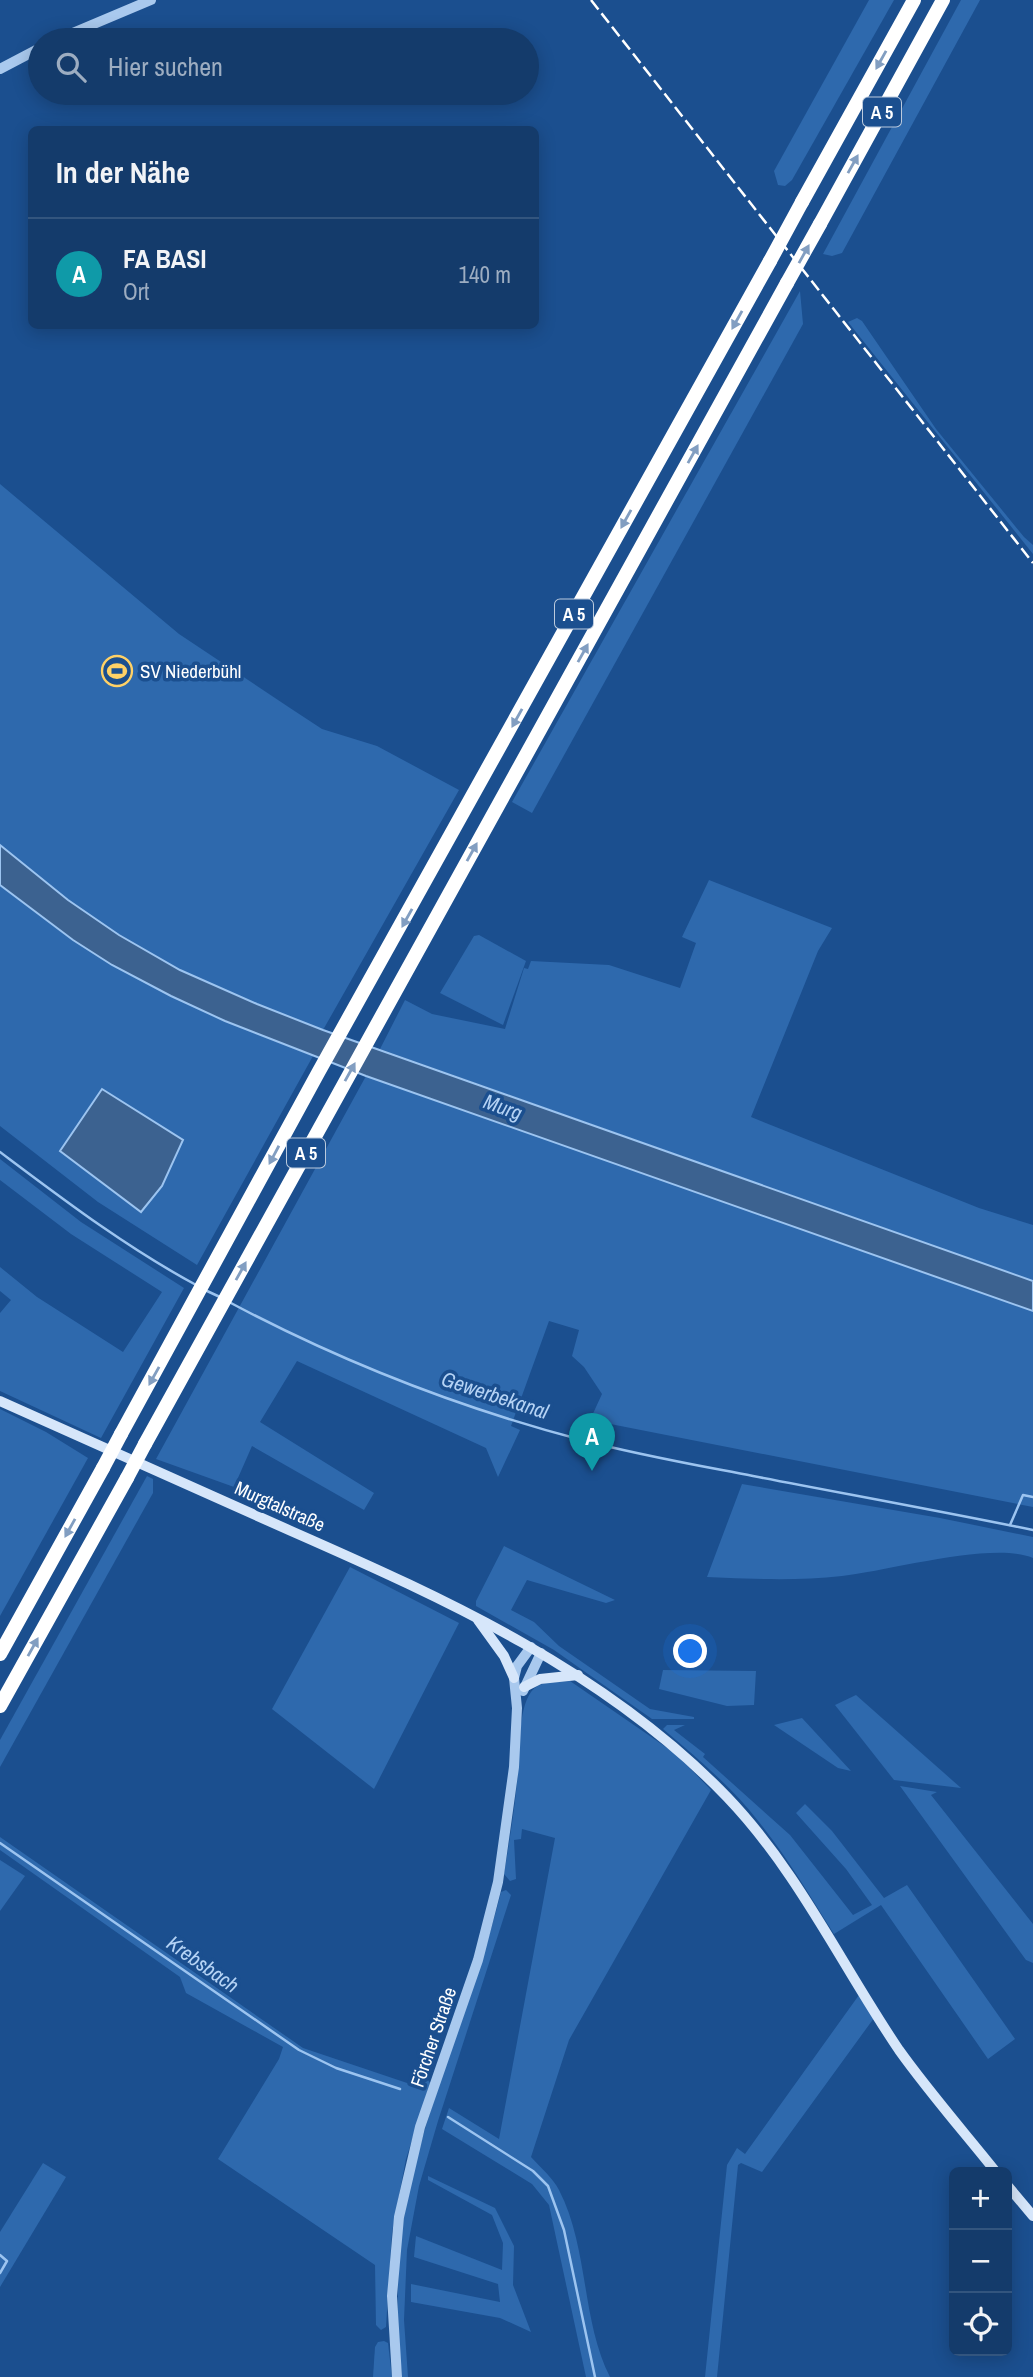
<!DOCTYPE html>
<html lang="de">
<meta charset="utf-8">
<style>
body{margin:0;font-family:"Archivo Narrow",sans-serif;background:#214673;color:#f1f3f6}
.controls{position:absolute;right:21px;bottom:21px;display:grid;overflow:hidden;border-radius:10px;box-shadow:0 4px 18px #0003}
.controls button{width:63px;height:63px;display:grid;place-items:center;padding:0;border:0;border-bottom:2px solid #33557e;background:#143b6b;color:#f1f3f6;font:35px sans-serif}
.you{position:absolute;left:691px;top:1652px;width:24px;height:24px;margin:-18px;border:5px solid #fff;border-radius:50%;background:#1a73e8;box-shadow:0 0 0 10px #1a73e833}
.badge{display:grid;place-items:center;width:46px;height:46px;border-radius:50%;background:#ffd166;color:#fff;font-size:23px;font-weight:700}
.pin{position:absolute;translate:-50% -58px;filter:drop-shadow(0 2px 4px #0008)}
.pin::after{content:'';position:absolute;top:37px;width:24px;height:21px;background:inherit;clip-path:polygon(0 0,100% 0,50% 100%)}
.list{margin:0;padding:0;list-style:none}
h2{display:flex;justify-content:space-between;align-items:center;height:91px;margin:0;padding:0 28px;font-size:30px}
h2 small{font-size:23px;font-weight:400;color:#9dadc1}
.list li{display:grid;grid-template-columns:46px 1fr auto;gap:21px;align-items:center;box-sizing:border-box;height:112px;padding:0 28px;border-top:2px solid #33557e}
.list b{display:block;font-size:26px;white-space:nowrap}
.list p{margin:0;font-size:23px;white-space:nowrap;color:#9dadc1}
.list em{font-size:23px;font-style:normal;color:#9dadc1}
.icon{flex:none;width:38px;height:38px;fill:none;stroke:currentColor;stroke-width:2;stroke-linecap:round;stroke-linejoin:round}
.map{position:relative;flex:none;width:1033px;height:2377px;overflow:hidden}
.search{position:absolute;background:#143b6b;box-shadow:0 4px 18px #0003;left:28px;top:28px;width:511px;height:77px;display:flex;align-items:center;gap:18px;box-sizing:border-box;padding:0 24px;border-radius:38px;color:#9dadc1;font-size:26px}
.panel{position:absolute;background:#143b6b;box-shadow:0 4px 18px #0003;left:28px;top:126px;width:511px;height:203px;border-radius:10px}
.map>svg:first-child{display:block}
.green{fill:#2e69ad}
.water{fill:#3c6290;stroke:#9cc4f0;stroke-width:2}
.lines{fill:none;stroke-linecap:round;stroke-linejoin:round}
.stream{stroke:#9cc4f0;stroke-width:2.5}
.tertiary{stroke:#a9c9ee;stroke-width:10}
.secondary{stroke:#d6e6fa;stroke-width:10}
.motorway{stroke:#fff;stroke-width:14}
.rail{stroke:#fff;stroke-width:2.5;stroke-dasharray:12 5;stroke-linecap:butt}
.motorway-bridge{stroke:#fff;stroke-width:14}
.oneway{fill:#829ec1}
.labels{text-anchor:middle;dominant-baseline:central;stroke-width:7;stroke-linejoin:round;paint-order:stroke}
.shield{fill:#1b4f8f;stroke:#bbcadd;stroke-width:2}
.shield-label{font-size:18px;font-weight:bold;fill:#fff}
.poi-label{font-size:19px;fill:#fff;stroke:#1b4f8f;text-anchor:start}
.street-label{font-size:19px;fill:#fff;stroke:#1b4f8f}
.water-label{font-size:21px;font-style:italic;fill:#b5d3f5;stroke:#1b4f8f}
</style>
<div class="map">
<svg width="1033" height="2377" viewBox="0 0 1033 2377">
<rect width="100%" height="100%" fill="#1b4f8f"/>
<!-- green -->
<g class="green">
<path d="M869 0H894L792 180 785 186 778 185 774 171Z"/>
<path d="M961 0H980L842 253 832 256 823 254Z"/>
<path d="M800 291 803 324 532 813 512 802Z"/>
<path d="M857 318 862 321 936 429 1024 537 1033 545V554L848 322Z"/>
<path d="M0 484 179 634 290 708 322 729 377 746 459 790 323 1030C253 1003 183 976 119 936 77 909 39 876 0 845Z"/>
<path d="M709 880 832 928 818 951 751 1117 979 1208 1033 1225V1281L380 1049 405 1000 432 1014 505 1029 524 968 528 969 531 961 609 965 680 988 696 943 682 937Z"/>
<path d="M0 885 73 940 225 1021 313 1056 197 1265 98 1202 0 1126Z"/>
<path d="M479 935 526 961 503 1025 440 993 474 936Z"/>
<path d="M366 1076 1033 1311V1507L590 1420 602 1394 584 1367 572 1356 579 1330 549 1321 511 1426 520 1430 498 1477 486 1448 297 1361 260 1422 374 1493 364 1510 252 1446 234 1487 156 1459Z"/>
<path d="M0 1159 81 1222 184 1288 101 1438 0 1391V1313L11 1300 0 1291V1267L37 1297 123 1352 162 1292 71 1234 0 1180Z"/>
<path d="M0 1409 46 1432 88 1458 0 1616Z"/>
<path d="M147 1476 153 1479V1493L0 1767V1740Z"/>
<path d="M742 1484 940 1518 1033 1537V1558C993 1541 889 1571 842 1576 797 1581 752 1579 707 1577Z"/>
<path d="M504 1546 615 1600 606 1603 527 1580 511 1610 534 1622 559 1646 650 1709 694 1717V1719H652L554 1650 476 1606V1601Z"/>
<path d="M350 1567 459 1623 374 1789 272 1709Z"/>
<path d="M663 1670 756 1671 754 1705 727 1706 659 1689Z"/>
<path d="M570 1681 676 1754 711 1790 569 2040 531 2157C540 2167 553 2178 559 2190 589 2248 581 2320 610 2377H586L549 2205 532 2184 442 2129 449 2108 499 2139 555 1838 522 1829 521 1839 514 1840 516 1879 510 1881 504 1874C509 1844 514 1813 517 1783 520 1759 517 1711 531 1692 540 1680 557 1682 570 1681Z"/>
<path d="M856 1695 961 1788 894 1780 835 1705Z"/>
<path d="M802 1718 851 1771 838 1768 774 1725Z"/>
<path d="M667 1725H685L674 1730 705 1754 703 1757 790 1835 853 1915 872 1905 846 1869 796 1813 805 1804 832 1831 884 1898 907 1885 1015 2039 988 2059 881 1905 834 1934C810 1896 787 1857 759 1822 732 1787 696 1757 663 1729Z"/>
<path d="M900 1786 937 1792 931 1795 1033 1924V1963L1026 1960Z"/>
<path d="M0 1837 303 2048 419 2087 428 2080 430 2083 406 2159 392 2232 386 2327 381 2330 376 2325 375 2265 218 2159 279 2059 283 2047 186 1993 180 1977 0 1850Z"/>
<path d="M0 1860 25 1876 0 1911Z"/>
<path d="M506 1890 511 1895 438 2121 419 2186 407 2250 404 2320 408 2377H402C395 2311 396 2242 412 2176 436 2080 477 1989 501 1892Z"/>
<path d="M859 1995 874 2018 762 2172 741 2163 738 2165 717 2377H705L727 2165 737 2148 745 2154Z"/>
<path d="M43 2163 66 2177 0 2287V2232Z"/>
<path d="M428 2176 495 2208 514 2246 513 2285 531 2332 500 2318 411 2302V2284L500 2302 498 2284 414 2257 416 2236 502 2270 503 2243 492 2215 428 2180Z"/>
<path d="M384 2341 388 2343 392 2377H373L375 2347 378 2342Z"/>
</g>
<!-- water -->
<g class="water">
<path d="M0 845 68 900 119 935 180 970 257 1004 323 1030 1033 1281V1311L366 1076 225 1021 171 996 112 965 73 940 0 885Z"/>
<path d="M102 1089 183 1140 162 1186 141 1212 60 1151Z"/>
</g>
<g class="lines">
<!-- stream -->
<g class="stream">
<path d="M0 1152C64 1200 127 1248 198 1286"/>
<path d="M207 1291 220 1297"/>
<path d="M229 1302C340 1361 460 1408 582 1440 638 1455 696 1465 753 1476 846 1494 940 1511 1033 1530"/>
<path d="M1010 1525 1023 1495 1033 1497"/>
<path d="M0 1843 299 2050 336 2068 400 2089"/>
<path d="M448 2117 533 2171 548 2186 564 2230 595 2377"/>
<path d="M0 2255 7 2261 0 2273"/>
</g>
<!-- tertiary -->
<g class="tertiary">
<path d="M56 40 151 0"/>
<path d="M0 69 40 48"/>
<path d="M523 1691 541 1653"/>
<path d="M397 2377 392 2296 399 2217 420 2127 478 1960 498 1882 514 1767 517 1708 514 1678 517 1666 531 1647"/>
</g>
<!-- secondary -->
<g class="secondary">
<path d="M0 1401C97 1444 194 1487 291 1531 448 1600 607 1672 727 1797 798 1871 842 1966 899 2050 929 2092 964 2132 996 2172"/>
<path d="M478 1620 504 1656 514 1678"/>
<path d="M524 1687 540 1679 578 1675"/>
<path d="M1007 2185 1033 2216"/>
</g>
<!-- motorway -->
<g class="motorway">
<path d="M802 202 914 0"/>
<path d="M820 224 943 0"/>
<path d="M121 1434 318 1073 770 261"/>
<path d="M145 1444 787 283"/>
<path d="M0 1654 103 1468"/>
<path d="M0 1706 127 1478"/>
</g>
<!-- rail -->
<path class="rail" d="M591 0 1033 563"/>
<!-- motorway-bridge -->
<g class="motorway-bridge">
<path d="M770 261 802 202"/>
<path d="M787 283 820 224"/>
<path d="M103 1468 121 1434"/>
<path d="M127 1478 145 1444"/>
</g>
</g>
<!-- one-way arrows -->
<defs><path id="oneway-solid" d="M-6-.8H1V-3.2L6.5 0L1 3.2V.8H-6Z" transform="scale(1.75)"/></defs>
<g class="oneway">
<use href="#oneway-solid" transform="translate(881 60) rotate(119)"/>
<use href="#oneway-solid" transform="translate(853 164) rotate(-61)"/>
<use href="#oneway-solid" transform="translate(804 254) rotate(-61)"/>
<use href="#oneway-solid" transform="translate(737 320) rotate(119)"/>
<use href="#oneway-solid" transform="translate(693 454) rotate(-61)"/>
<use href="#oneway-solid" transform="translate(626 519) rotate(119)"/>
<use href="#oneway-solid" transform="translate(583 653) rotate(-61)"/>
<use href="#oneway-solid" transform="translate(517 718) rotate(119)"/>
<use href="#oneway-solid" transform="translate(472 852) rotate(-61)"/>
<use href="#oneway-solid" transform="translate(407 918) rotate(119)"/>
<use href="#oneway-solid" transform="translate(350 1072) rotate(-61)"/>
<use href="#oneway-solid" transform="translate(274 1155) rotate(118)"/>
<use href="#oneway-solid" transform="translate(241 1271) rotate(-61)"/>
<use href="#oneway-solid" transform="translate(154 1376) rotate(119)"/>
<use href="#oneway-solid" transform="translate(70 1528) rotate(119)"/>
<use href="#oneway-solid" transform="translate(33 1647) rotate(-61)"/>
</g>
<!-- icons -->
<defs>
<g id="stadium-ring" transform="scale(1.575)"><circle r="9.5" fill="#1b4f8f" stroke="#ffd166" stroke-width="1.5"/><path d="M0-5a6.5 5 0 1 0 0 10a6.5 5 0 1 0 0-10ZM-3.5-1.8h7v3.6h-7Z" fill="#ffd166"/></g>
</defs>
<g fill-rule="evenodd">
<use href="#stadium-ring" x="117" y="671"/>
</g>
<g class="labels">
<!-- shield labels -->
<g class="shield">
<rect x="863" y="97.5" width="38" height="29" rx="5"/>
<rect x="555" y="599.5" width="38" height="29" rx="5"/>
<rect x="287" y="1138.5" width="38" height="29" rx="5"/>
</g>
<g class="shield-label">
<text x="882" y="112">A 5</text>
<text x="574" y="614">A 5</text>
<text x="306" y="1153">A 5</text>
</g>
<!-- poi labels -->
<g class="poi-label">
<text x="140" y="671">SV Niederbühl</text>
</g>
<!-- street labels -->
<g class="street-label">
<text transform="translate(280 1506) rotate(24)">Murgtalstraße</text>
<text transform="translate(433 2037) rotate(-71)">Förcher Straße</text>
</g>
<!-- water labels -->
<g class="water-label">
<text transform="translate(503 1107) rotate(20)">Murg</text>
<text transform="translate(495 1395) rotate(18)">Gewerbekanal</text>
<text transform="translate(203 1964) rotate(35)">Krebsbach</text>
</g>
</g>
</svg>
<div class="controls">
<button>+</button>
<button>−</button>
<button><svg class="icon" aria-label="locate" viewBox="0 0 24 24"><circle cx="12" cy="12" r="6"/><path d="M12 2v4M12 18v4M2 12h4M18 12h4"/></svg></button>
</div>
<div class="you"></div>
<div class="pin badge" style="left:592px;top:1471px;background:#0f9aa8">A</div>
<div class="search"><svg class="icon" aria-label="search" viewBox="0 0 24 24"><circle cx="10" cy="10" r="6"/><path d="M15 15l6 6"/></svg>Hier suchen</div>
<section class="panel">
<h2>In der Nähe<small></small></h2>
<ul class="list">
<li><span class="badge" style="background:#0f9aa8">A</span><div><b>FA BASI</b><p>Ort</p></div><em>140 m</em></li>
</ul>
</section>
</div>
